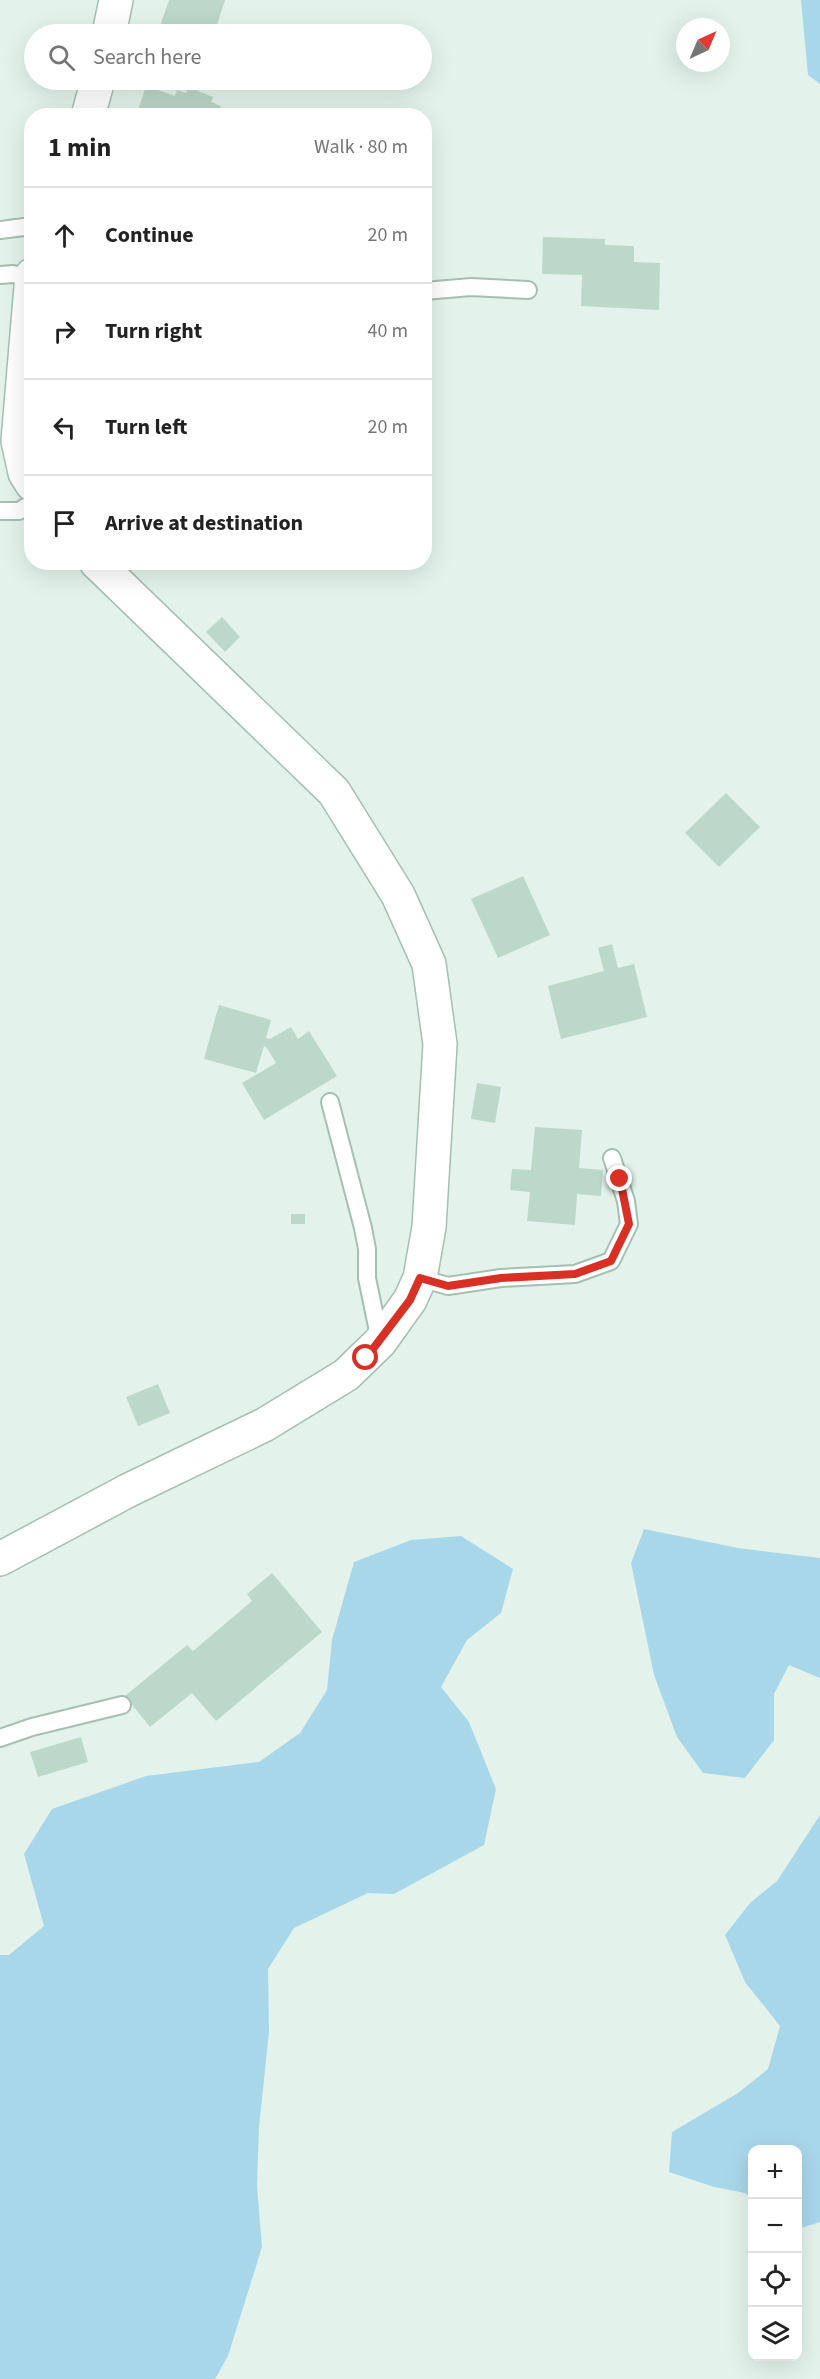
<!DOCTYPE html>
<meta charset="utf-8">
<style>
body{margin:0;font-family:"Source Sans 3",sans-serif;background:#f2f2f2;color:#222}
.controls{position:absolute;right:18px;bottom:18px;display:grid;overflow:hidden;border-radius:12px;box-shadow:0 6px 24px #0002}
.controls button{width:54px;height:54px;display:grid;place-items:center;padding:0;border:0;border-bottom:2px solid #e0e0e0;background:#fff;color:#222;font:30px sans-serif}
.compass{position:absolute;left:676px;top:18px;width:54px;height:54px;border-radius:50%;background:#fff;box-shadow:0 6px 24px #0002;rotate:44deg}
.stop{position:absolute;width:18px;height:18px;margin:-14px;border:4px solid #d93025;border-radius:50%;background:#fff}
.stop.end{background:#d93025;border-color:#fff;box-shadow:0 2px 6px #0008}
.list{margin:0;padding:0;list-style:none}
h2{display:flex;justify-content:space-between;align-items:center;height:78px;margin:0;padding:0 24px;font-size:26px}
h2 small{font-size:20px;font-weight:400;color:#767676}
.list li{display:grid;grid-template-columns:39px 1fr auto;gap:18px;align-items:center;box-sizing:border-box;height:96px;padding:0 24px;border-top:2px solid #e0e0e0}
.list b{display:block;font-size:22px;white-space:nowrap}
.list em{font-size:20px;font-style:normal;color:#767676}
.icon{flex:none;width:33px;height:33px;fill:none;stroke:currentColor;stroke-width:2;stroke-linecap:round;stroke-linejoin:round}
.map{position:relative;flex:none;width:820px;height:2379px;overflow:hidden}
.search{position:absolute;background:#fff;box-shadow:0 6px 24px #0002;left:24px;top:24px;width:408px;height:66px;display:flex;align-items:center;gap:15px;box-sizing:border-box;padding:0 21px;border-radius:33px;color:#767676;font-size:22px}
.panel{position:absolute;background:#fff;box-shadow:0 6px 24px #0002;left:24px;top:108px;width:408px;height:462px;border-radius:24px}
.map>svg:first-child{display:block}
.green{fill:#a9d7ea}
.building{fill:#bbd8c8}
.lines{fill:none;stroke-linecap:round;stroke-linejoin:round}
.service-casing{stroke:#a5bfb2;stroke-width:20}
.minor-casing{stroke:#a5bfb2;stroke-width:36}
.service{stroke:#fff;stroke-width:16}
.minor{stroke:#fff;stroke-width:33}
.route{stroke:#d93025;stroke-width:8}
</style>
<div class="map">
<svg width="820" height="2379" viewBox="0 0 820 2379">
<rect width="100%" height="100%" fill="#e3f3ec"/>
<!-- green -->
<g class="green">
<path d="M801 0H820V84L808 75Z"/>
<path d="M644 1529 738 1548 820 1558V1678L789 1665 774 1694V1740L745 1778 703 1773 677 1737 654 1675 631 1563Z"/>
<path d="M461 1536 513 1569 501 1613 467 1640 441 1687 469 1722 496 1789 484 1845 394 1894 368 1893 294 1928 268 1969 269 2032 259 2127 257 2186 262 2247 228 2356 215 2379H0V1955H9L44 1926 24 1854 52 1809 146 1776 259 1762 300 1733 327 1690 332 1640 354 1562 411 1540Z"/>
<path d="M820 1815V2222L798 2229V2150H752V2198L745 2193 714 2187 669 2172 672 2132 738 2093 768 2069 780 2026 745 1982 725 1935 750 1903 777 1881Z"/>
</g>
<!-- building -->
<g class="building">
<path d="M169 0H225L214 34H166L158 32Z"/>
<path d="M146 86 175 96 177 90 186 93 188 87 213 97 211 102 221 106 217 116H136Z"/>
<path d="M543 237 605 239V245L634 246V262L660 263 659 310 581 306 582 275 542 274Z"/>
<path d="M222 617 240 637 225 652 206 632Z"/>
<path d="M726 793 760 827 719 867 685 833Z"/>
<path d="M523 876 550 935 498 958 471 899Z"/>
<path d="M612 944 618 968 634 964 647 1017 561 1039 548 986 604 971 598 948Z"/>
<path d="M219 1005 271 1020 266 1038 270 1039 291 1027 298 1039 309 1031 337 1076 264 1120 242 1083 276 1063 267 1048 264 1046 256 1073 204 1059Z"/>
<path d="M477 1083 501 1087 495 1123 471 1119Z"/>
<path d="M535 1127 582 1130 579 1168 603 1170 601 1196 577 1194 575 1225 527 1221 530 1192 510 1190 512 1169 531 1170Z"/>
<rect x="291" y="1214" width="14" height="10"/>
<path d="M158 1384 170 1413 138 1426 126 1397Z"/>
<path d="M272 1573 322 1632 216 1721 192 1693 150 1727 125 1696 187 1645 193 1651 252 1601 247 1594Z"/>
<path d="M81 1737 88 1762 38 1777 30 1752Z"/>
</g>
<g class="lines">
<!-- service casing -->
<g class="service-casing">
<g id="service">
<path d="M0 230 32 226"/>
<path d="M0 275 13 274 31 278"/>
<path d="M424 291 471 287 528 290"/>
<path d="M0 511H19L32 503"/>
<path d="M330 1102 363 1228 367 1249V1278L380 1341"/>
<path d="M420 1278 448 1286 501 1278 575 1274 611 1261 629 1224 626 1201 612 1158"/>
<path d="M0 1738 32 1727 122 1705"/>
</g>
</g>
<!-- minor casing -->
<g class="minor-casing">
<g id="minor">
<path d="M109 34 116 0"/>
<path d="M88 116 98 80"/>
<path d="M32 275 18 441 25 473 32 484"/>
<path d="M0 1559 127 1491 264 1425 346 1375 380 1342 410 1300 420 1278 429 1227 440 1044 429 964 398 895 334 792 96 562"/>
</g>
</g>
<!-- service -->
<use href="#service" class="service"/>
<!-- minor -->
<use href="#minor" class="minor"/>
</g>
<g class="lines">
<!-- route -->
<path class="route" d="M366 1358 410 1300 420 1278 448 1286 501 1278 575 1274 611 1261 629 1224 620 1179"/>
</g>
</svg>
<div class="controls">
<button>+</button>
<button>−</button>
<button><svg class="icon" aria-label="locate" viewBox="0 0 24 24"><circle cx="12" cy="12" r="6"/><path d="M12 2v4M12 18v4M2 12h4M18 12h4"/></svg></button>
<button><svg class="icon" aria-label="layers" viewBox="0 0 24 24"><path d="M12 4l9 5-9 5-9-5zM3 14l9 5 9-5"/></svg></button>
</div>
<svg class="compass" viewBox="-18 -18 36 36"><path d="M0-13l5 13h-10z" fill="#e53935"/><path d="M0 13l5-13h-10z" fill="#767676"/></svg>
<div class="stop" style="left:366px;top:1358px"></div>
<div class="stop end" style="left:620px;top:1179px"></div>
<div class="search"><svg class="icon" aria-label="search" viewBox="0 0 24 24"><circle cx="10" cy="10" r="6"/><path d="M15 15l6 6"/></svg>Search here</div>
<section class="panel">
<h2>1 min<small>Walk · 80 m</small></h2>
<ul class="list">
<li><svg class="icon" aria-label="ahead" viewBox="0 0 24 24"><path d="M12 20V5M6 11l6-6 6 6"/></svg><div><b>Continue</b></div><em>20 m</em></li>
<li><svg class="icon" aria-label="right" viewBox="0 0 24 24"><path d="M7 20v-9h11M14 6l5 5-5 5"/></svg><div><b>Turn right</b></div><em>40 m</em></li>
<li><svg class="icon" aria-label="left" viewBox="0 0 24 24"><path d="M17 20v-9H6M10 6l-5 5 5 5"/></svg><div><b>Turn left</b></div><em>20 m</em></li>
<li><svg class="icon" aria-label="arrive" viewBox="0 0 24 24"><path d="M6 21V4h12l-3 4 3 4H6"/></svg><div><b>Arrive at destination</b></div></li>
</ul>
</section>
</div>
